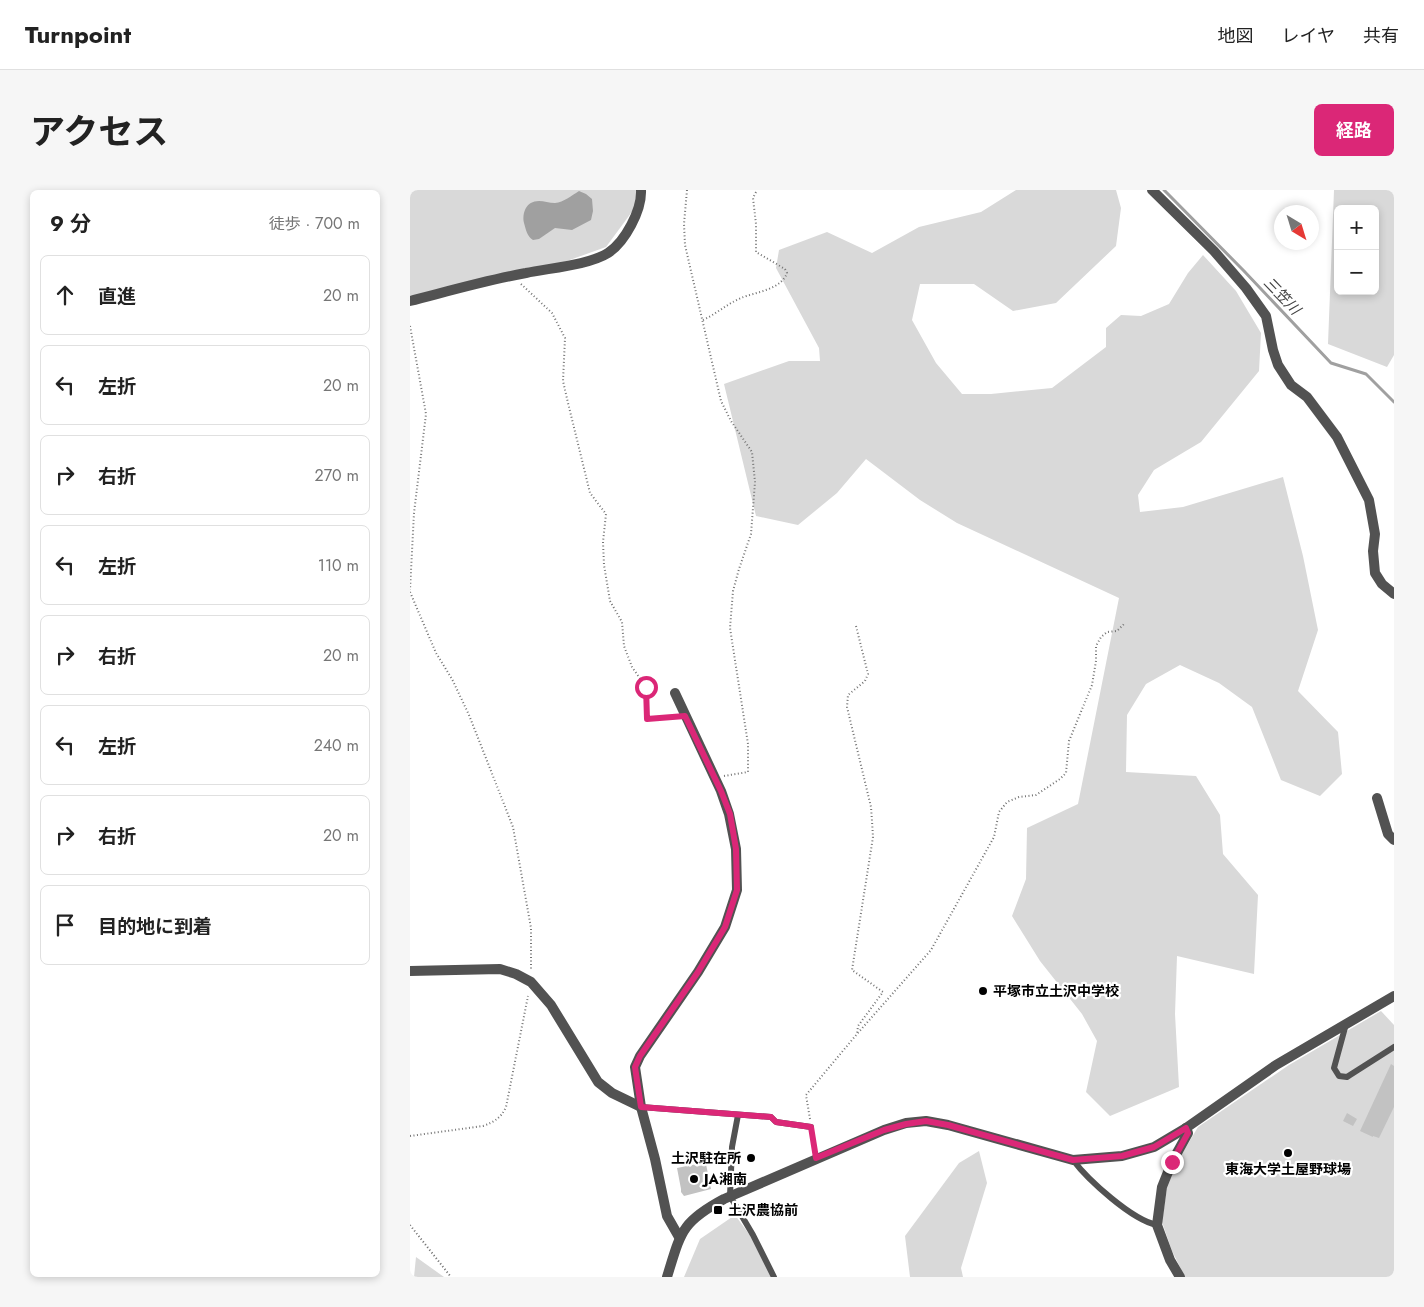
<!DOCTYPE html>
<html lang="ja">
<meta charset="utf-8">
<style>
body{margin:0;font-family:Jost,"Noto Sans JP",sans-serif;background:#f6f6f6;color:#222}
.controls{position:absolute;right:15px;top:15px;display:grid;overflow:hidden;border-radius:8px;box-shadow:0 2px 8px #0003}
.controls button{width:45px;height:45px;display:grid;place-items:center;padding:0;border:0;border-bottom:1px solid #e0e0e0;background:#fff;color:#222;font:25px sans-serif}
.compass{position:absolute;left:864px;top:15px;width:45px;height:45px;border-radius:50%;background:#fff;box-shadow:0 2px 8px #0003;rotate:142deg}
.stop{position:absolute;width:15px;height:15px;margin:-11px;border:4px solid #db2777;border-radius:50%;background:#fff}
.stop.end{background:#db2777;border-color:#fff;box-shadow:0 1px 5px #0008}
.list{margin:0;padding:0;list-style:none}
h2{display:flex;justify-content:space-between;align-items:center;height:65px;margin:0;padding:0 20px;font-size:21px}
h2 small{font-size:16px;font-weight:400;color:#767676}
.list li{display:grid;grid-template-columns:32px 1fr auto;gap:15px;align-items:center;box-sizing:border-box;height:80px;margin:0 10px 10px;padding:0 10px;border:1px solid #e0e0e0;border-radius:8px}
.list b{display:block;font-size:19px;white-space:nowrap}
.list em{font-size:16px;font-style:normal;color:#767676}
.icon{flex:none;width:28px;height:28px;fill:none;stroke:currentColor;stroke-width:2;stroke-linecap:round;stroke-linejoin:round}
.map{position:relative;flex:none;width:984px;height:1087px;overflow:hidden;border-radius:8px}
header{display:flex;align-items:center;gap:30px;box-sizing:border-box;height:70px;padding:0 25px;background:#fff;border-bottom:1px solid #e0e0e0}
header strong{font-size:24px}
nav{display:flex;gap:28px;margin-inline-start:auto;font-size:18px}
.intro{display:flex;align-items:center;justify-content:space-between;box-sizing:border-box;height:120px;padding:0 30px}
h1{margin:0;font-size:35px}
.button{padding:12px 22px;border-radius:8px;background:#db2777;color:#fff;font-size:18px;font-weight:700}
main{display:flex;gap:30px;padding:0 30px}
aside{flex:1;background:#fff;border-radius:8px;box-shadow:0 2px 8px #0003}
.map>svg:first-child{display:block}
.green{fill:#d9d9d9;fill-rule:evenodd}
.water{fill:#a0a0a0}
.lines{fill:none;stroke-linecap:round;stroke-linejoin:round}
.stream{stroke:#a0a0a0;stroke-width:3}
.building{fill:#c2c2c2}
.path{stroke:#747474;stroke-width:2;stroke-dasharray:1 2.5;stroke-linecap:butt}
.service{stroke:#525252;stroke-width:6}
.minor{stroke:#525252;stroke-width:10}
.tertiary{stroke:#525252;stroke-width:10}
.route{stroke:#db2777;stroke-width:6}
.poi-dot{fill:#000;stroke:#fff;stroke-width:2}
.labels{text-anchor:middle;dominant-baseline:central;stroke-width:4.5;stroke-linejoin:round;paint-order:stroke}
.poi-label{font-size:14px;font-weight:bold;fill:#000;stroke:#fff;text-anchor:start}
.water-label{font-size:15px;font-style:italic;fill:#414141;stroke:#fff}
</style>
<header>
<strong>Turnpoint</strong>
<nav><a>地図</a><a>レイヤ</a><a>共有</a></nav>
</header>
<div class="intro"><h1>アクセス</h1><a class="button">経路</a></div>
<main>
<aside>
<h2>9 分<small>徒歩 · 700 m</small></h2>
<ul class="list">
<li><svg class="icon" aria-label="ahead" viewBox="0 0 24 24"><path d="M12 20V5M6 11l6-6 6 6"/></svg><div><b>直進</b></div><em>20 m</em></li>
<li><svg class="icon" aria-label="left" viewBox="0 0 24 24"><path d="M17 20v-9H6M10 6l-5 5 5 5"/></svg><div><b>左折</b></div><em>20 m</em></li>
<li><svg class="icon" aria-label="right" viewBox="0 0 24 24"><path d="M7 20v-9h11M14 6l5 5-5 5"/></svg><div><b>右折</b></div><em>270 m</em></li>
<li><svg class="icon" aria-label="left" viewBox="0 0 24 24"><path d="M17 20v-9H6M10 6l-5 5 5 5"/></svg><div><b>左折</b></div><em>110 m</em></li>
<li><svg class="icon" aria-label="right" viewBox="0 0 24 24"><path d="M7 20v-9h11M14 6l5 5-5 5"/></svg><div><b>右折</b></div><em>20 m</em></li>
<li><svg class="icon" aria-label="left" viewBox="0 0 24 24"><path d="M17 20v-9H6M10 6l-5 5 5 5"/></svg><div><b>左折</b></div><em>240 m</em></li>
<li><svg class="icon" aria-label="right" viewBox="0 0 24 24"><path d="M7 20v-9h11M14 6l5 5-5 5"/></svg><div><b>右折</b></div><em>20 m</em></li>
<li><svg class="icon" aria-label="arrive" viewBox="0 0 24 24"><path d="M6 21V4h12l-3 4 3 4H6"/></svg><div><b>目的地に到着</b></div></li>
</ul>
</aside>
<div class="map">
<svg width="984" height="1087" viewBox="0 0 984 1087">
<rect width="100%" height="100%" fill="#fff"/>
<!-- green -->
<g class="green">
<path d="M0 0H226V9L224 19 196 57 154 72 8 105H0Z"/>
<path d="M606 0H706L711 18 706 56 646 113 603 121 564 94H510L502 130 526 173 552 204H581L642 198 696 157V138L711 125 731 126 759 114 778 83 793 65 826 101 851 143 849 181 791 252 744 280 728 305 730 322 773 317 873 287 893 366 908 440 888 501 928 542 932 584 910 606 871 590 842 517 809 493 770 475 736 494 717 525 716 582 786 586 810 625 813 664 848 705 844 784 767 766 765 824 769 897 700 926 676 902 687 851 672 824 630 771 602 726 616 689 617 638 668 614 709 408 547 333 510 310 456 269 427 303 388 335 346 326 314 194 379 171H410L409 158 366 78 369 60 417 42 462 63 509 37 571 22Z"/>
<path d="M924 0H984V165L977 177 918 154ZM928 19H965V101H928Z"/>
<path d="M971 821 984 835V1083L982 1087H775L762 1061 752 1032 757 998 766 974 788 937 879 875Z"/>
<path d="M569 961 577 993 551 1078 553 1087H500L495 1046 549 973Z"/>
<path d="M325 1025 353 1063 362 1087H274L290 1049Z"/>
<path d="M6 1067 34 1087H4Z"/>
</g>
<!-- water -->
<path class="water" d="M169 1 176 4 182 9 183 21 181 30 162 40 145 38 129 49 123 50C117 46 116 40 114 33 112 23 116 11 129 11 134 11 139 13 145 13 154 12 161 6 169 1Z"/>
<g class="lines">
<!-- stream -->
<path class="stream" d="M754 0 834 81 921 173 956 184 984 212"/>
</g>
<!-- building -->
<g class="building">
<path d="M981 874 984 876V917L969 948 963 946V947L950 941Z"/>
<path d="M937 923 947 929 943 936 933 931Z"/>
<path d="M291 971 296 974 301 999 274 1006 271 1002V999L267 978 287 974Z"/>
</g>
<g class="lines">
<!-- path -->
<g class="path">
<path d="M277 0 274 34 275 55 311 211 321 231 342 262 345 292 341 344 329 379 323 401 320 438 338 554V582L314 586"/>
<path d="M111 94 142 123 155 148 153 191 158 213 180 303 196 324 193 352 194 375 200 411 212 432 214 456 222 477 236 497 237 529 266 527"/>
<path d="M293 130C306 124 317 114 331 108 345 102 371 100 377 83L375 79 346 62V34L343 8 347 0"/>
<path d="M0 136 16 224 4 323 0 400"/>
<path d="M0 402 26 463 42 489 59 525 103 637 121 738V781"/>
<path d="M446 436 458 484 455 491 438 505 437 517 461 617 462 631 463 647 442 780 473 802 448 836 447 844"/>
<path d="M400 929 396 905 447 844 521 760 584 647 589 622 597 612 609 607 626 605 650 589 656 583 659 551 682 495 686 471V456L691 447 697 442 707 441 714 434"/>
<path d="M0 946 73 936C84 932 91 928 96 917L118 806"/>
<path d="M403 946 405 958"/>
<path d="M0 1035 41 1087"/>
</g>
<!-- service -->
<g class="service">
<path d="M936 834 924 878 929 886 937 887 940 885 984 857"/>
<path d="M231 917 361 927 366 932 401 937"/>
<path d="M328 925 322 957 320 1006 343 1045 364 1087"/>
<path d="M663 970C678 990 722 1030 747 1035"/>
</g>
<!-- minor -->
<g class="minor">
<path d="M742 0 804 61 836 98 856 126 863 160 868 175 881 195 897 207 927 247 959 310 965 344 963 361 965 383 972 394 984 404"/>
<path d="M0 111C39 101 77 90 116 83 139 78 179 75 198 63 215 52 232 20 231 0"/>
<path d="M265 503 311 601 319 624 326 659 327 700 315 737 288 782 230 866 225 877 231 917 245 969 257 1026 269 1047"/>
<path d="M967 608 978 644 984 650"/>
<path d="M0 781 90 779 106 784 121 792 141 815 188 892 202 903 231 917"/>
<path d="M770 1087 760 1070 747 1035 752 997 762 972 778 943 776 938"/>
</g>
<!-- tertiary -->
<path class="tertiary" d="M257 1087C271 1042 271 1032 314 1009L474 940 496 933 516 931 538 935 663 970 712 966 744 957 776 938 866 875 984 806"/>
</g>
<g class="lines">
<!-- route -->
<path class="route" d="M236 497 237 529 275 526 311 601 320 624 326 659 327 700 315 737 288 782 230 866 225 877 231 917 361 927 366 932 401 937 406 968 474 940 496 934 516 931 538 935 663 970 712 966 744 957 776 938 778 943 762 972"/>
</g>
<!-- markers -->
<g class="poi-dot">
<circle cx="573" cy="801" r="5"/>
<circle cx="878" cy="963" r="5"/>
<circle cx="341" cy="968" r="5"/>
<circle cx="284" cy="989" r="5"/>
<rect x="303" y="1015" width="10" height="10" rx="2.5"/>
</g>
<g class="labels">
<!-- poi labels -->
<g class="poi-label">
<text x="583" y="801">平塚市立土沢中学校</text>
<text x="331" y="968" text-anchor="end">土沢駐在所</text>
<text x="878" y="979" text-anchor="middle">東海大学土屋野球場</text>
<text x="294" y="989">JA湘南</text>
<text x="318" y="1020">土沢農協前</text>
</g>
<!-- water labels -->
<g class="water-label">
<text transform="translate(872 106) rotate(46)">三笠川</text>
</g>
</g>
</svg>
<div class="controls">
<button>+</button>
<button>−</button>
</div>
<svg class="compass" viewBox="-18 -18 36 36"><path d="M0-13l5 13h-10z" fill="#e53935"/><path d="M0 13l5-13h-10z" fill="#767676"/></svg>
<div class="stop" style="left:236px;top:497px"></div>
<div class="stop end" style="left:762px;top:972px"></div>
</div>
</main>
